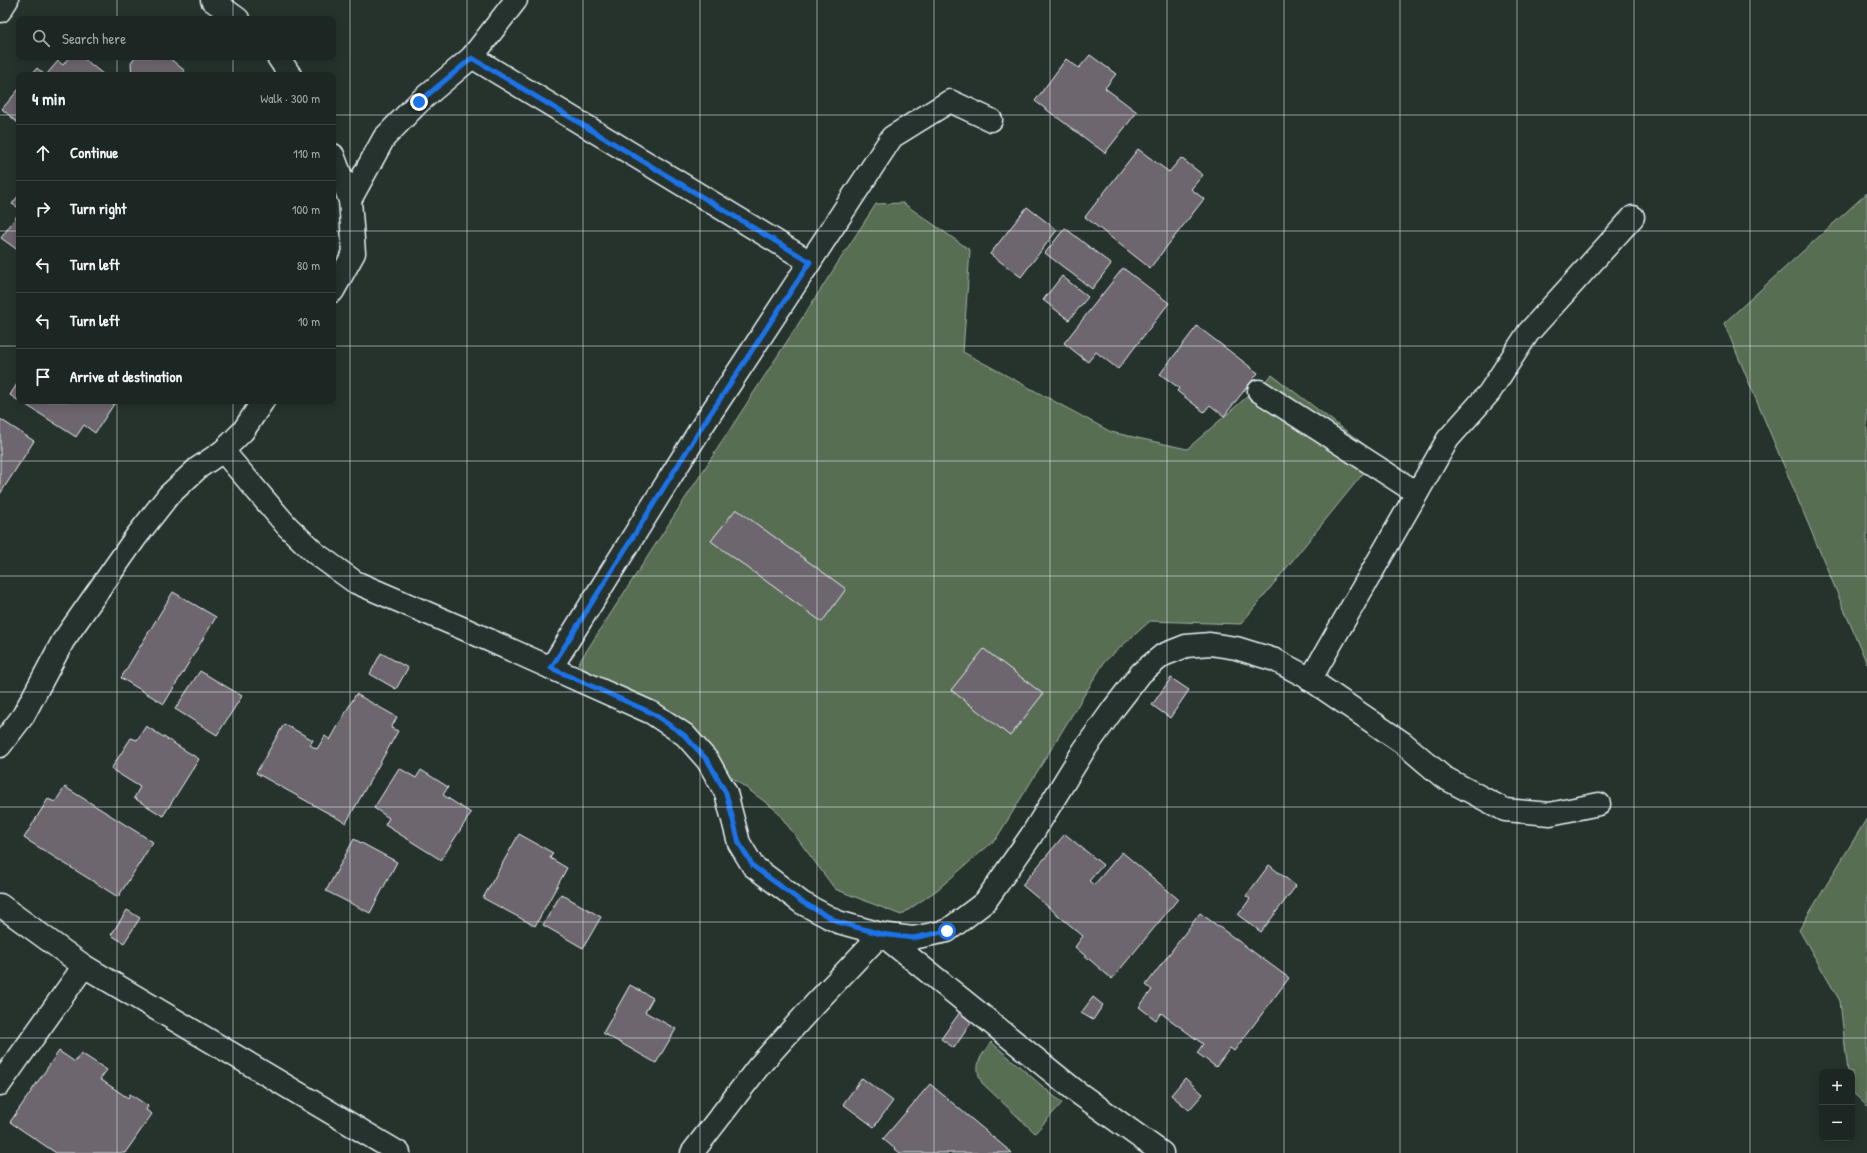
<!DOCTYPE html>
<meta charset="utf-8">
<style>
body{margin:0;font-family:"Patrick Hand",sans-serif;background:#252e2a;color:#f1f3f6}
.controls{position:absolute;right:12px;bottom:12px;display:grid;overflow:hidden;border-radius:8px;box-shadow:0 2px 10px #0003}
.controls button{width:36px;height:36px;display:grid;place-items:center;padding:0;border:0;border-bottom:1px solid #3a4340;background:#1c2622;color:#f1f3f6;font:20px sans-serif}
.stop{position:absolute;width:12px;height:12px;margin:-9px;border:3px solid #1a73e8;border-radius:50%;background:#fff}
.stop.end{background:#1a73e8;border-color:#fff;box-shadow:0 1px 4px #0008}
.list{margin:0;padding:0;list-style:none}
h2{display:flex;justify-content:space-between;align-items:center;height:52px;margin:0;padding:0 16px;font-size:17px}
h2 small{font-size:13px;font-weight:400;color:#a0a5a5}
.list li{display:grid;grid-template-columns:26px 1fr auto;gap:12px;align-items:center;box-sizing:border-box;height:56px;padding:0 16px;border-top:1px solid #3a4340}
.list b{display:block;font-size:15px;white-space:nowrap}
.list em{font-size:13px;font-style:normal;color:#a0a5a5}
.icon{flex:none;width:22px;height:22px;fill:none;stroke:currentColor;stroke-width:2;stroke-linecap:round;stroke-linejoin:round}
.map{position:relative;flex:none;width:1867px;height:1153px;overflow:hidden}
.search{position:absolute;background:#1c2622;box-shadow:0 2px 10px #0003;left:16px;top:16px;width:320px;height:44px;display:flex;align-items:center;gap:10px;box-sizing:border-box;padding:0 14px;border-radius:8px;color:#a0a5a5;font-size:15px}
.panel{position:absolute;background:#1c2622;box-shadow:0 2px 10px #0003;left:16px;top:72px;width:320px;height:332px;border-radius:8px}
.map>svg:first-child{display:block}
.green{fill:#596e52;stroke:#a0b0a5}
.building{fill:#6e666e;stroke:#e8f1f8}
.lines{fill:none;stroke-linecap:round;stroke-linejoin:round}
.minor-casing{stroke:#e8f1f8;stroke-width:25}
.minor{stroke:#26332d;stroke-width:22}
.route{stroke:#1a73e8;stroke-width:5}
.grid{fill:none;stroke:#e8f1f8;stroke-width:1;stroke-opacity:0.55}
</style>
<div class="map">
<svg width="1867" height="1153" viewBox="0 0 1867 1153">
<rect width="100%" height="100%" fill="#26332d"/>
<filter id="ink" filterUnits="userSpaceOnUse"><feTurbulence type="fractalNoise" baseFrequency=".025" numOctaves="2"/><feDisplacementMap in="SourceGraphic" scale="8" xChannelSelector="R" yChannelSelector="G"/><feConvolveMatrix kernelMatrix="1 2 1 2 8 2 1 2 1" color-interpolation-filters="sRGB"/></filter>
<g filter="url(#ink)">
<!-- green -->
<g class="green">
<path d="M1867 193V664L1724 323Z"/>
<path d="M903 203 970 250 963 352 1111 432 1187 449 1272 375 1378 455 1241 624 1150 621 1105 661 996 839 937 890 901 915 835 889 776 810 578 664 876 204Z"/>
<path d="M1867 818V1106L1852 1092V1072H1848L1840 1001 1799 930Z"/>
<path d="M991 1042 1062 1103 1035 1133 982 1083C973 1065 980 1057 991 1042Z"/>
</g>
<!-- building -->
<g class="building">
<path d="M1090 55 1116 74 1105 88 1137 112 1105 153 1035 101 1066 59 1079 68Z"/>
<path d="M69 57H82L104 75H46L58 61 63 65Z"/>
<path d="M135 57H168L185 71 182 75H132L131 63Z"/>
<path d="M37 68 45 75H31Z"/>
<path d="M19 89V124L2 109Z"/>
<path d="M1138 149 1169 172 1181 158 1203 175 1191 189 1204 199 1150 268 1085 217Z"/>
<path d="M19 195V208L12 204Z"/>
<path d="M1027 207 1057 230 1021 277 990 254Z"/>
<path d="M19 213V251L1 238Z"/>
<path d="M1065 228 1111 264 1092 289 1045 253Z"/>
<path d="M1123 268 1169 303 1118 369 1096 352 1088 362 1064 343Z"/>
<path d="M1062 276 1088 297 1069 320 1043 300Z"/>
<path d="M1197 326 1258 373 1224 416 1210 405 1204 412 1177 391 1179 388 1160 374Z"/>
<path d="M19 381V401L10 395Z"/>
<path d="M20 401H116L95 433 84 425 76 437Z"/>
<path d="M0 419 34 441 0 494Z"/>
<path d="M736 509 846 589 822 622 711 541Z"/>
<path d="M173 592 216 617 164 704 121 678Z"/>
<path d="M984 649 1043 694 1010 736 951 690Z"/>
<path d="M381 653 408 668 396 689 370 674Z"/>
<path d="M200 671 242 696 217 735 175 709Z"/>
<path d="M1171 678 1189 690 1170 718 1152 705Z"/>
<path d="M356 694 397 717 391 728 398 731 346 823 256 773 284 724 313 740 310 745 317 749 325 736 330 740Z"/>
<path d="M146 726 199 759 163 816 134 798 140 787 111 769 131 738 137 740Z"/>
<path d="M399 768 416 778 421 770 448 787 443 795 471 813 441 860 385 825 389 818 374 808Z"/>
<path d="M65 787 153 842 118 897 24 838 48 799 55 802Z"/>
<path d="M519 834 553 853 550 858 567 868 535 926 483 898Z"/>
<path d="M1065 834 1103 865 1089 881 1094 885 1122 852 1178 899 1112 979 1075 947 1083 936 1022 885Z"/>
<path d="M354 839 397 862 370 913 326 891Z"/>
<path d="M1269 865 1296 886 1261 932 1238 915 1250 899 1246 896Z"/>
<path d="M561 894 601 917 583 948 543 925Z"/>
<path d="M127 910 140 918 124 943 111 935Z"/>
<path d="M1200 913 1289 978 1234 1051 1230 1048 1216 1067 1197 1053 1203 1044 1161 1013 1156 1020 1139 1007 1152 990 1146 985Z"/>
<path d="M630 985 653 998 645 1012 676 1029 656 1063 603 1033Z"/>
<path d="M1093 997 1103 1005 1093 1020 1081 1013Z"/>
<path d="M960 1012 973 1020 954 1048 941 1039Z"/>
<path d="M59 1051 75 1062 81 1053 107 1070 100 1079 128 1098 130 1094 148 1106 146 1110 152 1114 125 1153H56L10 1122Z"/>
<path d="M862 1078 893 1101 874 1127 843 1104Z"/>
<path d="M1185 1078 1203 1094 1189 1110 1171 1095Z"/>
<path d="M930 1084 1012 1153H900L883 1139Z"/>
</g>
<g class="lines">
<!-- minor casing -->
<g class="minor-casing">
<g id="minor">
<path d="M212 0 238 19"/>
<path d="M0 11 7 0"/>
<path d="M278 57 290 75"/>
<path d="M472 57 810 262"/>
<path d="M333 155 350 200 354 253 333 291"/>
<path d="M350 200 384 138 419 102 472 57 516 0"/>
<path d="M1259 391 1417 493"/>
<path d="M223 451 287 526 315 553 355 582 462 628 652 713 685 735 708 761 726 793 739 843 753 866 802 903 838 922 881 934 913 938 947 931 985 902 1031 836 1084 750 1114 708 1141 673 1163 655 1186 646 1210 644 1236 648 1275 660 1305 676 1403 743 1443 777 1505 810 1550 814 1599 804"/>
<path d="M551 668 703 425 892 137 950 101 991 120"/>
<path d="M1310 680 1448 439 1489 393 1528 333 1633 217"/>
<path d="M0 746 23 716 63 641 136 537 168 496 198 468 223 451 243 431 263 401"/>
<path d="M0 905 84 966 399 1153"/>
<path d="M881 934 1077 1092 1162 1153"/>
<path d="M0 1084 84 966"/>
<path d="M692 1153 759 1066 814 1005 881 934"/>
</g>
</g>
<!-- minor -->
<use href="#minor" class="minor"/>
</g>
</g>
<g class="lines" filter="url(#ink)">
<!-- route -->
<path class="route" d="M419 102 472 58 810 262 703 425 551 668 652 713 684 735 708 761 726 793 739 843 753 866 802 902 838 922 881 934 913 938 947 931"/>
</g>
<!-- grid -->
<path class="grid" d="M117 0V19M233 0V19M350 0V1153M467 0V1153M583 0V1153M700 0V1153M817 0V1153M934 0V1153M1050 0V1153M1167 0V1153M1284 0V1153M1400 0V1153M1517 0V1153M1634 0V1153M1750 0V1153M117 57V75M233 57V75M0 115H19M333 115H1867M0 231H19M333 231H1867M0 346H19M333 346H1867M117 401V1153M233 401V1153M0 461H1867M0 576H1867M0 692H1867M0 807H1867M0 922H1867M0 1038H1867"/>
</svg>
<div class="controls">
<button>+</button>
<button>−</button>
</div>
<div class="stop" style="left:947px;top:931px"></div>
<div class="stop end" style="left:419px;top:102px"></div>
<div class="search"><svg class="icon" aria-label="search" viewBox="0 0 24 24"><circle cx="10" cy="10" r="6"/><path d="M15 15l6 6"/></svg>Search here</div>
<section class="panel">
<h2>4 min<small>Walk · 300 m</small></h2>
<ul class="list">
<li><svg class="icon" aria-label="ahead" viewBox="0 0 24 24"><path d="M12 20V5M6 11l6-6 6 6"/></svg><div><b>Continue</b></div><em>110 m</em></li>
<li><svg class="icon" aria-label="right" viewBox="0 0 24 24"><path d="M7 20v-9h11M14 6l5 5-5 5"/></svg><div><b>Turn right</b></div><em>100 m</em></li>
<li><svg class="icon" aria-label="left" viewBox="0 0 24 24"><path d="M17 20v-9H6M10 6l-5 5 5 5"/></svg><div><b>Turn left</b></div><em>80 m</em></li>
<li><svg class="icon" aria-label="left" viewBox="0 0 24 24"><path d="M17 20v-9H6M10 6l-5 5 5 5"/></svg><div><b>Turn left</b></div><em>10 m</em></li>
<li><svg class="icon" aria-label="arrive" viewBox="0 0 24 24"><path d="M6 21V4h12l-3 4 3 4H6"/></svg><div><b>Arrive at destination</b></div></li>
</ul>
</section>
</div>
